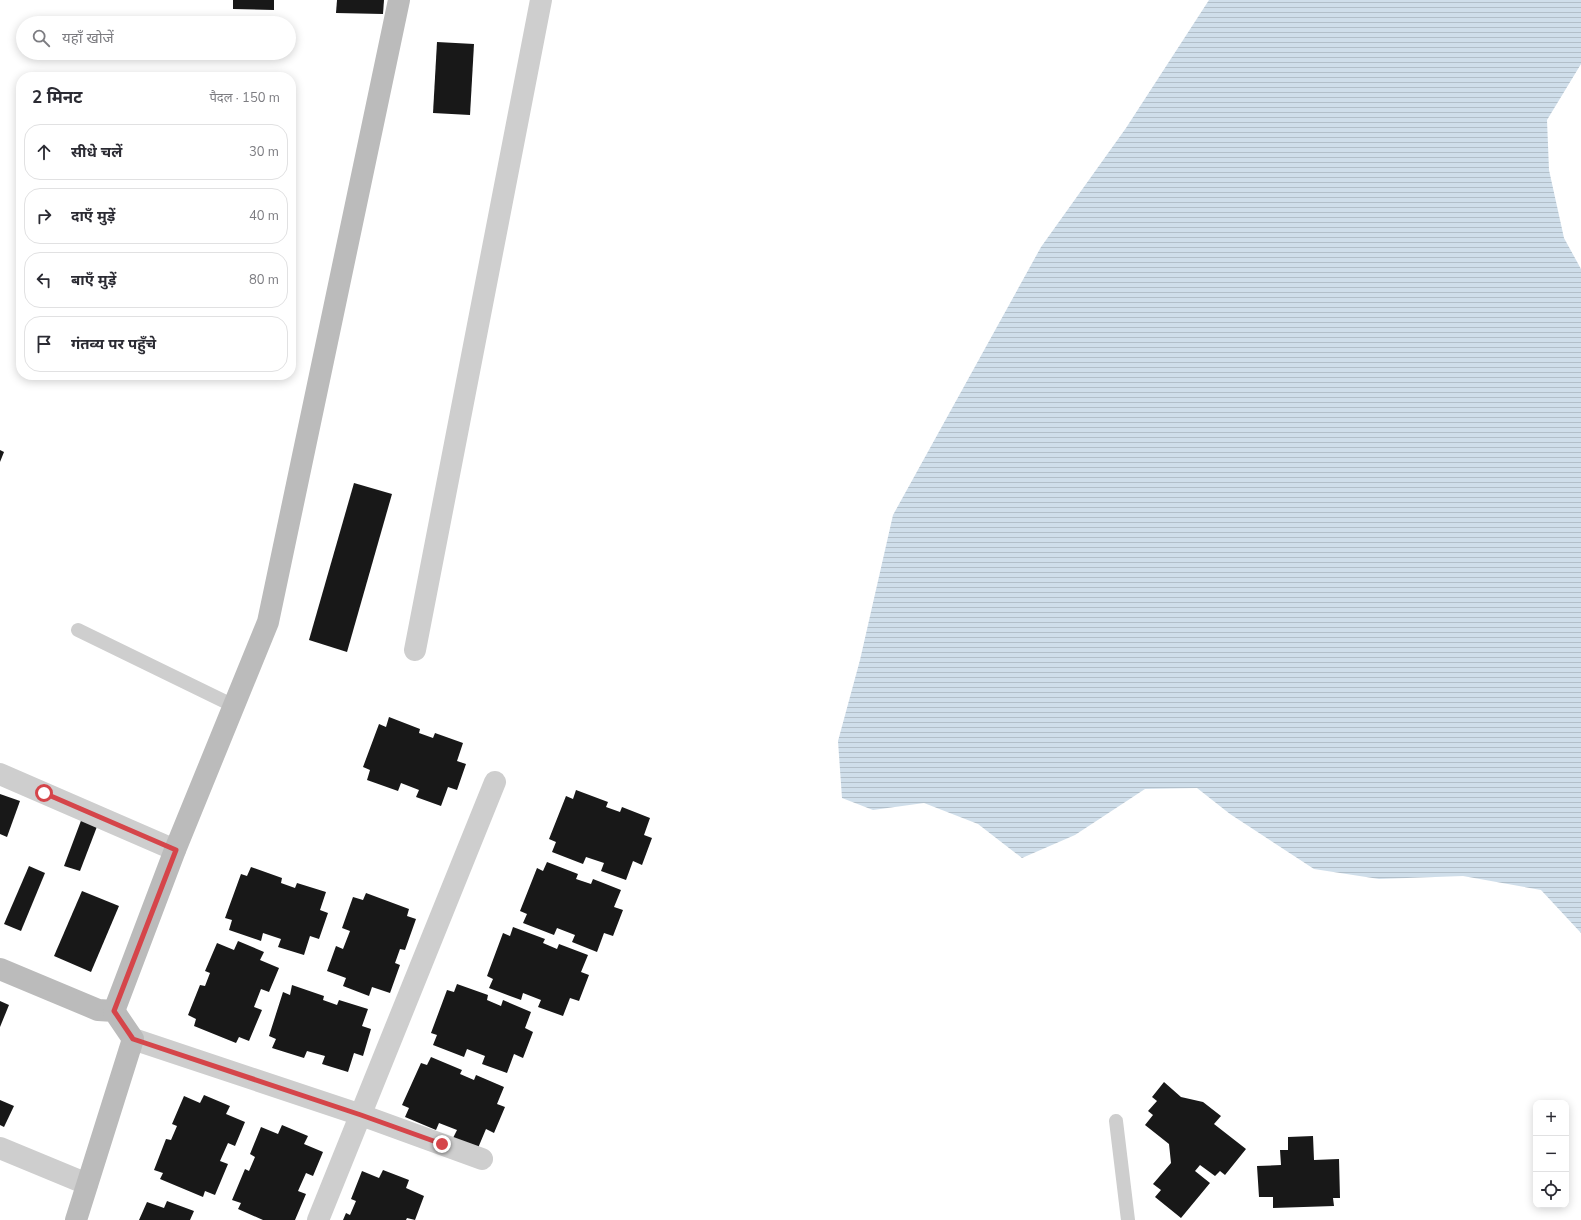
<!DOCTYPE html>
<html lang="hi">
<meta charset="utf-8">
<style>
body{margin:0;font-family:"Nunito Sans","Noto Sans Devanagari",sans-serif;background:#f7f7f7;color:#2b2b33}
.controls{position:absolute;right:12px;bottom:12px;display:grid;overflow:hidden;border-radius:8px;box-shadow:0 2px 10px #0003}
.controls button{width:36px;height:36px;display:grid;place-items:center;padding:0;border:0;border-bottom:1px solid #e1e1e2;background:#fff;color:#2b2b33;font:20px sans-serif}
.stop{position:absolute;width:12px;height:12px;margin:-9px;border:3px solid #d5454a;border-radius:50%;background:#fff}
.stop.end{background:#d5454a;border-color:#fff;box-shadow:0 1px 4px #0008}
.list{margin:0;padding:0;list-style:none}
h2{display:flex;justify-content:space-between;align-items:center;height:52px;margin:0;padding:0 16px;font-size:17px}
h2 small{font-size:13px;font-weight:400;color:#7c7c81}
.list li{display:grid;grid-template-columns:26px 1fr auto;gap:12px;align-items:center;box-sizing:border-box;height:56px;margin:0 8px 8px;padding:0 8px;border:1px solid #e1e1e2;border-radius:16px}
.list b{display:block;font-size:15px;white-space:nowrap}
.list em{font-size:13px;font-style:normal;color:#7c7c81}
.icon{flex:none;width:22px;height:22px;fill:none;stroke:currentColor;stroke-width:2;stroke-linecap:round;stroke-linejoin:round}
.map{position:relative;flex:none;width:1581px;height:1220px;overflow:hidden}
.search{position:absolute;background:#fff;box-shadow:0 2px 10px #0003;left:16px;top:16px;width:280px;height:44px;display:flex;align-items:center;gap:10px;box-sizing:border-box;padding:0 14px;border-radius:22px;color:#7c7c81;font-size:15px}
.panel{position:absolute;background:#fff;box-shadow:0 2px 10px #0003;left:16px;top:72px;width:280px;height:308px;border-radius:16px}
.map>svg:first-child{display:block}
.water{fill:url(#water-rules)}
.building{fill:#181818}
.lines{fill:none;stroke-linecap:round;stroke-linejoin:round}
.lane{stroke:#cecece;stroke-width:14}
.street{stroke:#cecece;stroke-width:22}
.secondary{stroke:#bbb;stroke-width:22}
.route{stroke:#d5454a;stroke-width:5}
</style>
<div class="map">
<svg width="1581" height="1220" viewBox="0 0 1581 1220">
<defs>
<pattern id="water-rules" width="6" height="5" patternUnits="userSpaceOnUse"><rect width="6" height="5" fill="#cfdeea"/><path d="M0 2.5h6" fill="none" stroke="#b2bfc9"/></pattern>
</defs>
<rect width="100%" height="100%" fill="#fff"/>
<!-- water -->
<path class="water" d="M1209 0H1581V64L1547 120 1549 170 1564 238 1581 269V933L1541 890 1463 876 1379 879 1314 869 1230 814 1197 788 1145 789 1075 835 1022 858 978 824 924 803 873 810 842 798 838 741 860 660 893 515 1041 247 1126 128Z"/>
<!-- building -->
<g class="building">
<path d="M233 0H274V10L233 9Z"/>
<path d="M337 0H384L383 14 336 13Z"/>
<path d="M437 42 474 44 470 115 433 113Z"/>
<path d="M0 450 4 452 0 462Z"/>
<path d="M354 483 392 494 347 652 309 640Z"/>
<path d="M389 717 420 729 419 733 433 738 435 733 463 743 457 761 466 764 457 790 448 787 441 806 416 797 419 790 401 783 398 791 367 780 370 770 363 767 379 724 386 727Z"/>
<path d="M576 790 608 802 606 807 620 812 622 807 650 818 644 835 652 838 642 865 633 861 626 880 601 871 604 863 586 857 583 864 552 852 556 842 549 839 566 796 573 799Z"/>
<path d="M0 794 20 801 7 837 0 834Z"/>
<path d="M82 818 98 824 80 871 64 866Z"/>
<path d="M547 862 578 874 576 879 591 884 593 879 621 890 614 907 623 910 613 936 604 933 597 952 572 942 575 935 557 928 554 935 523 923 527 914 520 911 537 868 543 871Z"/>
<path d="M29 866 45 873 21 931 4 924Z"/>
<path d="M251 867 282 878 281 883 295 888 297 883 326 892 320 910 328 913 319 939 310 936 304 955 278 947 281 939 263 933 261 941 229 930 232 920 225 918 241 874 247 876Z"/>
<path d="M82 891 119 906 91 972 54 956Z"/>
<path d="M366 893 409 909 407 916 416 919 405 950 400 949 395 963 400 965 390 993 372 987 369 996 343 986 346 978 327 971 336 946 343 949 350 931 342 928 353 897 363 900Z"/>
<path d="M513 927 545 939 543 943 557 949 559 944 588 955 581 972 589 975 579 1001 570 998 563 1016 538 1007 541 1000 523 993 521 1000 489 988 493 979 487 976 503 933 510 936Z"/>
<path d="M238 941 264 952 260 960 279 968 269 992 261 989 254 1007 262 1010 249 1041 239 1037 236 1043 194 1026 196 1019 188 1015 200 985 205 986 210 973 205 971 217 943 234 950Z"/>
<path d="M457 984 488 995 487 1000 501 1006 503 1000 531 1012 525 1028 533 1032 523 1058 514 1054 507 1073 482 1064 485 1056 467 1049 464 1057 433 1045 437 1035 431 1033 447 990 454 992Z"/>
<path d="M292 985 324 996 323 1000 337 1005 339 1000 368 1009 362 1026 371 1029 363 1056 354 1053 348 1072 322 1064 325 1056 307 1051 304 1058 272 1048 276 1039 269 1036 283 992 290 995Z"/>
<path d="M0 1001 9 1005 0 1027Z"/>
<path d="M431 1057 462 1070 460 1074 474 1080 476 1075 504 1087 497 1104 505 1107 494 1133 486 1129 478 1148 453 1138 457 1130 439 1123 436 1130 405 1117 409 1108 402 1105 421 1063 427 1065Z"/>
<path d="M1164 1082 1181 1097 1203 1102 1221 1116 1214 1124 1246 1149 1225 1175 1220 1171 1215 1176 1200 1165 1195 1171 1210 1183 1181 1218 1155 1197 1161 1190 1153 1184 1171 1163 1169 1144 1145 1125 1153 1115 1148 1111 1157 1101 1152 1097Z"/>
<path d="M204 1095 230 1106 226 1114 245 1122 235 1146 228 1143 220 1161 228 1164 215 1195 205 1191 203 1197 160 1179 163 1173 154 1170 166 1139 171 1140 177 1126 172 1124 184 1096 200 1103Z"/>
<path d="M0 1100 14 1106 4 1127 0 1125Z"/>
<path d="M282 1125 308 1136 304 1144 323 1152 313 1176 306 1173 298 1191 306 1194 295 1220H263L238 1209 241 1203 232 1200 245 1169 249 1171 255 1157 250 1154 261 1127 278 1134Z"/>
<path d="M1313 1136 1314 1160 1339 1159 1340 1198H1333L1334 1206 1273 1208V1197H1259L1257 1166 1281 1165 1280 1150H1288V1137Z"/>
<path d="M383 1170 409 1180 406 1188 424 1196 415 1220 407 1218 406 1220H343L346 1213 350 1215 356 1201 351 1199 362 1171 379 1178Z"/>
<path d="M167 1201 194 1211 190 1220H139L147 1202 164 1208Z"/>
</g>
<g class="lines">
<!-- lane -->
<g class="lane">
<path d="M78 630 234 706"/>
<path d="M1116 1121 1128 1220"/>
</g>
<!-- street -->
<g class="street">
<path d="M415 650 541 0"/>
<path d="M0 774 175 850"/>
<path d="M133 1039 361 1115 482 1159"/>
<path d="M0 1148 87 1184"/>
<path d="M318 1220 495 782"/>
</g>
<!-- secondary -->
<g class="secondary">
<path d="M0 969 98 1010 114 1011 133 1039 76 1220"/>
<path d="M114 1011 175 850 268 622 399 0"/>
</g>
</g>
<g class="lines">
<!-- route -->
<path class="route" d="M44 793 176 850 114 1011 133 1039 361 1115 442 1144"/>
</g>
</svg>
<div class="controls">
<button>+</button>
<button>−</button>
<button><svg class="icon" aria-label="locate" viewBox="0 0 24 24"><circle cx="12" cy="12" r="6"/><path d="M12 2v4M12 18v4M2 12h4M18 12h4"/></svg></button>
</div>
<div class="stop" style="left:44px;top:793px"></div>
<div class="stop end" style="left:442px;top:1144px"></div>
<div class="search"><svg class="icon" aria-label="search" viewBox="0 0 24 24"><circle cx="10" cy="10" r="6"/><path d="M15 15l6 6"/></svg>यहाँ खोजें</div>
<section class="panel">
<h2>2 मिनट<small>पैदल · 150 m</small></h2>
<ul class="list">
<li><svg class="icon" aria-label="ahead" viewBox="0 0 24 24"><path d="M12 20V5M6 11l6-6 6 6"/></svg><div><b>सीधे चलें</b></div><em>30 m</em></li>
<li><svg class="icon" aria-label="right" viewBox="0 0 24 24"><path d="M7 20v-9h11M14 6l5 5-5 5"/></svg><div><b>दाएँ मुड़ें</b></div><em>40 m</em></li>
<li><svg class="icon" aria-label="left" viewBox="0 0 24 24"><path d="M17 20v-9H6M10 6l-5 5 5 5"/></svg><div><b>बाएँ मुड़ें</b></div><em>80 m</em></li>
<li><svg class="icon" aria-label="arrive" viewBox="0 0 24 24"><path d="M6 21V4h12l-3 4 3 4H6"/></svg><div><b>गंतव्य पर पहुँचे</b></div></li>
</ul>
</section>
</div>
